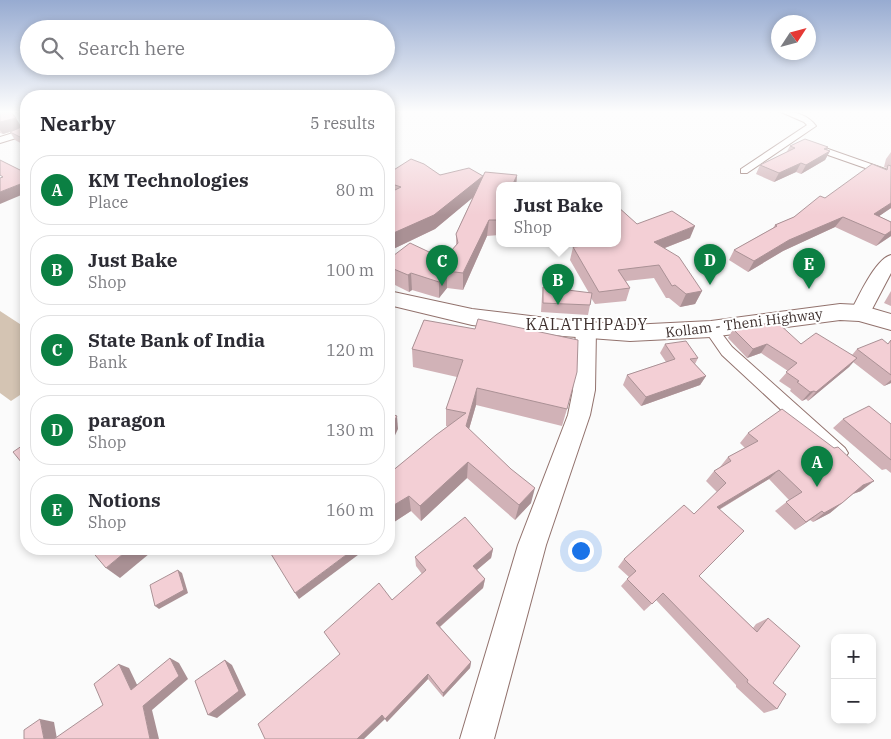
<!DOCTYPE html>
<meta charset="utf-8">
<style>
body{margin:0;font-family:"IBM Plex Serif",serif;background:#f7f7f7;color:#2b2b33}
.controls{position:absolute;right:15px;bottom:15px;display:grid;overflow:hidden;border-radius:10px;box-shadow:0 2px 8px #0003}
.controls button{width:45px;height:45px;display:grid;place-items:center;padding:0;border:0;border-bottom:1px solid #e1e1e2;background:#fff;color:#2b2b33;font:25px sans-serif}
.compass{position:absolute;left:771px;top:15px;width:45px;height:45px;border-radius:50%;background:#fff;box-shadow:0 2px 8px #0003;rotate:54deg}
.you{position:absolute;left:580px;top:550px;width:18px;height:18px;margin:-12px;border:4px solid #fff;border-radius:50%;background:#1a73e8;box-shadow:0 0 0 8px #1a73e833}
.badge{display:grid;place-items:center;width:32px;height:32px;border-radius:50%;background:#0b8043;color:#fff;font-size:16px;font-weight:700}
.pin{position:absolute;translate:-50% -41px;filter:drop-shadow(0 1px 2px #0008)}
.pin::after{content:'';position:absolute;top:26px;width:18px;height:15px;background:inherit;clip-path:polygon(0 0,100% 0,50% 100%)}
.popup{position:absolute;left:496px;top:182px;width:125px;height:65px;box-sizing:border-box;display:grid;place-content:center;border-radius:10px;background:#fff;filter:drop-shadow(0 1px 4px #0005);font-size:16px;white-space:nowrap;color:#7c7c81}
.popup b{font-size:19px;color:#2b2b33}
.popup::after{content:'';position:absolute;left:50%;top:100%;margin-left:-10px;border:10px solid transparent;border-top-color:#fff}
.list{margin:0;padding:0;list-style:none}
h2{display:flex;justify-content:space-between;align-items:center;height:65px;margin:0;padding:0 20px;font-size:21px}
h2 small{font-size:16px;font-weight:400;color:#7c7c81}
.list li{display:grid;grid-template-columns:32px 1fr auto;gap:15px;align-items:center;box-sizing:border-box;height:70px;margin:0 10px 10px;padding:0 10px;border:1px solid #e1e1e2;border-radius:20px}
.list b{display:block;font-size:19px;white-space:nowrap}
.list p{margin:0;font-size:16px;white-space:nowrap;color:#7c7c81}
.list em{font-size:16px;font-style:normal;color:#7c7c81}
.icon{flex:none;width:28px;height:28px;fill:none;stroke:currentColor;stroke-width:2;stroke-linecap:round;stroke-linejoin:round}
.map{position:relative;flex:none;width:891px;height:739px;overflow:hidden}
.search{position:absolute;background:#fff;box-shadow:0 2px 8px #0003;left:20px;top:20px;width:375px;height:55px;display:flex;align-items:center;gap:12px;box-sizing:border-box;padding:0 18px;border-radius:28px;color:#7c7c81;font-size:19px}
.panel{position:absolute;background:#fff;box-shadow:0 2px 8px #0003;left:20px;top:90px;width:375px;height:465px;border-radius:20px}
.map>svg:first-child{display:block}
.green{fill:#d4c4b3}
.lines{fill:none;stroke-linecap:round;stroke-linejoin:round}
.minor-casing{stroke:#92726d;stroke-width:2}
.secondary-casing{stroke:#92726d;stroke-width:2}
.trunk-casing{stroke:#92726d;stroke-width:2}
.minor{fill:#fff;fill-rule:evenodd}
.secondary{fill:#fff;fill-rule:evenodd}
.trunk{fill:#fff;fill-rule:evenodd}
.wall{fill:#d1b2b7}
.shaded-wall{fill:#aa9195}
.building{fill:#f3cfd5;stroke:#aa9195}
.labels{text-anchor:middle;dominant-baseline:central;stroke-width:4;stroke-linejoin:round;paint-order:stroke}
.street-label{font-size:14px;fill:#3f312f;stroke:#fff}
.quarter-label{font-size:16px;letter-spacing:1px;fill:#3f312f;stroke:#fff}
</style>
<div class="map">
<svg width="891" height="739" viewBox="0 0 891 739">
<rect width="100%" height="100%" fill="#fbfbfb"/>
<!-- green -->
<path class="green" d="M0 311 26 328V391L11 401 0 393Z"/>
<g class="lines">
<!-- minor casing -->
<g class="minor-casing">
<g id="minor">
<path d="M781 112C794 111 808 115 816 126L747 173H741V169L807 125 804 122Z"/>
<path d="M26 129V135L0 143V137Z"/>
<path d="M811 143 891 171V177L808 148V144Z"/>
<path d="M711 324 716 326 732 347 845 448 848 453 845 458 839 460 833 458 722 355 704 329 706 326Z"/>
</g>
</g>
<!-- secondary casing -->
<g class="secondary-casing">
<g id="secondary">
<path d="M891 255V273L870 313 867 318 860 320 853 318 850 313C858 298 875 259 891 255Z"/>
<path d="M586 322 593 324 596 329 595 390 590 415 546 545 494 739H460L518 545 568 415 573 390 576 329 579 324Z"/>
</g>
</g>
<!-- trunk casing -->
<g class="trunk-casing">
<path id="trunk" d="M389 291 472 309 563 320 630 325 711 321 840 304 860 305 891 314V330L859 321 840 320 711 337 630 341 563 336 472 325 389 305Z"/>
</g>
<!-- minor -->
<use href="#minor" class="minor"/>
<!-- secondary -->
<use href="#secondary" class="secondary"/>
<!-- trunk -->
<use href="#trunk" class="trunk"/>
</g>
<!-- wall -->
<g class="wall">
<path d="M0 112 21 127 26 125V146L15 140 10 132 3 134 0 133Z"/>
<path d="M790 146 828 147 827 149 830 151 825 160 801 174 796 172 774 182 756 174 760 165 786 153Z"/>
<path d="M891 152V208L879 216 891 222V236L876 246 835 227 783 251 748 272 729 260 734 250 773 228 775 225 794 217 825 198 885 169 887 168 884 167 886 159Z"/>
<path d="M389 173 483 176 517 175 516 186H499V235L487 236 463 290 447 288 439 298 412 290 409 292 389 282V259H444L456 245V234L473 197 435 229 389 251Z"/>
<path d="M637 224 690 238 665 248 702 291 695 304 680 307 669 298H666L654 278 626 281 630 288 626 301 595 304 591 298 590 305 588 315 541 312 542 296 543 287 589 293 570 260 573 247 600 244H617Z"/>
<path d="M891 291V306L884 303Z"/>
<path d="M424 320 567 409 562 426 476 405 469 429 531 503 515 520 467 478 421 521 411 511 391 524 389 520V483L393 480 391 472 448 426H446V409L457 377 413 367 412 349Z"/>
<path d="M733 329 852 355 857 349 888 344 891 340V383L884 386 853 362 849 367 808 401 806 399 802 401 790 391 791 389 779 381 788 371 761 353 747 358 728 338Z"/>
<path d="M665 344 698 358 695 364 706 376 700 385 641 406 623 385 627 375 666 362 660 353Z"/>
<path d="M843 419 891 424V473L886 469 882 470 833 428Z"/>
<path d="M748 433 861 491 853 494 830 513 813 522 810 520 795 530 775 511 789 500 769 479 719 510 699 576 753 628 756 624 768 618 773 683 777 709 764 713 736 687V685L656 600 644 611 621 586 629 577 618 567 624 559 694 514 717 492 706 481 714 471 720 467 728 457 745 448 740 443Z"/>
<path d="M493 549 491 558 477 570 485 579 483 588 440 627 471 662 470 668 443 697 428 679 387 722 340 654 392 600 422 574 416 566 415 557Z"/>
</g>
<!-- shaded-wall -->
<g class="shaded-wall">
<path d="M16 118 22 128 3 134 0 130V122Z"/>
<path d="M828 147 824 155 830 151 825 160 801 174 806 165 824 149Z"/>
<path d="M801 163 796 172 774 182 779 173Z"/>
<path d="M517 175 516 186H512Z"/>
<path d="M483 176 482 190 435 229 389 251V235Z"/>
<path d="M23 183 26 187V193L0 204V192Z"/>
<path d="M891 203V208L866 225 874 214Z"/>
<path d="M843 217 835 227 783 251 748 272 754 261 789 240Z"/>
<path d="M489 220 487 236 463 290V273Z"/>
<path d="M695 226 690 238 649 254 654 242Z"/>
<path d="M891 231V236L876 246 885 235Z"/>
<path d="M447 271V288L439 298V282Z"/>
<path d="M411 273 412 290 409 292 408 275Z"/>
<path d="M702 291 695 304 680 307 686 294Z"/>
<path d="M767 344 761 353 747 358 753 349Z"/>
<path d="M857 358 849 367 808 401 816 392Z"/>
<path d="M706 376 700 385 641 406 646 397Z"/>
<path d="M891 380V383L884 386Z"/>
<path d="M477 388 476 405 465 443 466 426Z"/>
<path d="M814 391 806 399 802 401 810 392Z"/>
<path d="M397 416 398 429 389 448V431Z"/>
<path d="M468 462 467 478 421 521 420 506Z"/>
<path d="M779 470 769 479 708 516 717 507Z"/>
<path d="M874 481 861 491 850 495 863 485Z"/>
<path d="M535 488 531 503 515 520 519 505Z"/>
<path d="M409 496 411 511 391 524 389 508Z"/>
<path d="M842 503 830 513 813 522 824 513Z"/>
<path d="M822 511 810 520 795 530 806 522Z"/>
<path d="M129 549H155L120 578 106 568Z"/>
<path d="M354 549H366L299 599 295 593Z"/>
<path d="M493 549 491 558 472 574 473 566Z"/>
<path d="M178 570 182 573 188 593 159 609 155 606Z"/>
<path d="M485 579 483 588 436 630V623Z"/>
<path d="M170 658 179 663 188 679 152 710 159 739H150L143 706Z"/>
<path d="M225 660 232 665 246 695 217 718 208 715Z"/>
<path d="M471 662 470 668 443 697V693Z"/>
<path d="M119 664 129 668 141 693 131 690Z"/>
<path d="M428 674V679L387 722 385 719 364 739H357L382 715Z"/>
<path d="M40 719 54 722 57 739H44Z"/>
</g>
<!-- building -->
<g class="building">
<path d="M0 112H11L16 118 0 122Z"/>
<path d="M26 125V140L10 132Z"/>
<path d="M805 139 828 147 824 149 830 151 806 165 801 163 779 173 760 165 795 148 790 146Z"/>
<path d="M411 159 424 164 440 175 469 168 483 176 434 215 389 235V193L401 187 389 183V173Z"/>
<path d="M0 160 26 173V189L23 183 0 192V178L3 177 0 175Z"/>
<path d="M872 164 887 170 888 165 891 166V203L874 214 891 222V231L885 235 843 217 789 240 754 261 734 250 777 226 775 225 794 217 820 196 825 198Z"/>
<path d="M485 172 517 175 512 186H499V220H489L463 273 447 271 439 282 411 273 408 275 389 267V259L410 243 444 259 458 243 456 234Z"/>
<path d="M617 206 637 224 672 211 695 226 654 242 679 257 702 291 686 294 675 285 672 286 659 265 618 270 630 288 599 292 573 247 607 244H617Z"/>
<path d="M543 287 592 293 590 305 543 303Z"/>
<path d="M478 319 578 340 577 372 567 409 477 388 466 426 511 469 535 488 519 505 468 462 420 506 409 496 389 508V483L393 480 391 472 436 435 466 413 446 409 463 360 412 349 424 320 475 329Z"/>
<path d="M777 322 801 344 816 333 857 358 816 392 814 391 810 392 797 382 799 381 786 372 797 363 767 344 753 349 733 329Z"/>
<path d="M882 339 888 344 891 340V375L857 349Z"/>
<path d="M686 341 698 358 690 359 706 376 646 397 627 375 675 359 665 344Z"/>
<path d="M869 406 891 424V460L843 419Z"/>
<path d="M782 409 834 448 838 447 874 481 863 485 842 503 824 513 822 511 806 522 786 502 802 492 779 470 717 507 744 531 699 576 757 632 768 618 800 646 773 683 786 694 777 709 747 682 748 680 663 593 652 604 627 579 636 571 624 559 684 505 694 514 726 483 714 471 731 461 728 457 758 441 748 433Z"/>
<path d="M389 413 397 416 389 431Z"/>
<path d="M26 443V468L13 452Z"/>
<path d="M465 517 493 549 473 566 485 579 436 623 471 662 443 693 428 674 385 719 382 715 357 739H265L258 724 340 654 324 632 379 583 392 600 426 570 415 557Z"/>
<path d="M90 549H129L106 568Z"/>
<path d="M268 549H354L295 593Z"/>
<path d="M178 570 184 590 155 606 150 585Z"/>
<path d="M170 658 179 676 143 706 150 739H54L103 705 94 684 119 664 131 690Z"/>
<path d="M225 660 239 691 208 715 195 681Z"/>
<path d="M40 719 44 739H24V730Z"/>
</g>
<!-- sky -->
<linearGradient id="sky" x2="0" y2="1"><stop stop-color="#97abd1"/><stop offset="0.52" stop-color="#fdfdfd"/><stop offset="1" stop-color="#fdfdfd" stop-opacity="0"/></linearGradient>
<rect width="891" height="215" fill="url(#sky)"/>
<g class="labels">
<!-- street labels -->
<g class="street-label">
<text transform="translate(744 323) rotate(-7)">Kollam - Theni Highway</text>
</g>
<!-- quarter labels -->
<g class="quarter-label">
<text x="587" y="324">KALATHIPADY</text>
</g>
</g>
</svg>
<div class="controls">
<button>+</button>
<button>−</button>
</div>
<svg class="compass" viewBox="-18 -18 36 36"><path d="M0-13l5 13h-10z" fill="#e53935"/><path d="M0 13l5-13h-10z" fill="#7c7c81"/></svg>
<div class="you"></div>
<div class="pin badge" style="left:817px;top:487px">A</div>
<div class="pin badge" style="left:558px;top:305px">B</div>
<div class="popup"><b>Just Bake</b>Shop</div>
<div class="pin badge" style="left:442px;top:286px">C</div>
<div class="pin badge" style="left:710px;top:285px">D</div>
<div class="pin badge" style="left:809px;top:289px">E</div>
<div class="search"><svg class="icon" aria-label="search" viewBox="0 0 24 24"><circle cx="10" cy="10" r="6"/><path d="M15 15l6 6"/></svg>Search here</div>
<section class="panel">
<h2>Nearby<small>5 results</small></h2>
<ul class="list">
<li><span class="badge">A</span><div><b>KM Technologies</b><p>Place</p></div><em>80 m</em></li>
<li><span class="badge">B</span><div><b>Just Bake</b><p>Shop</p></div><em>100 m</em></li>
<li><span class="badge">C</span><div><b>State Bank of India</b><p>Bank</p></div><em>120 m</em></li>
<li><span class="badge">D</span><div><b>paragon</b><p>Shop</p></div><em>130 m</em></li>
<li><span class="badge">E</span><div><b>Notions</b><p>Shop</p></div><em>160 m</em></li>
</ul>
</section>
</div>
